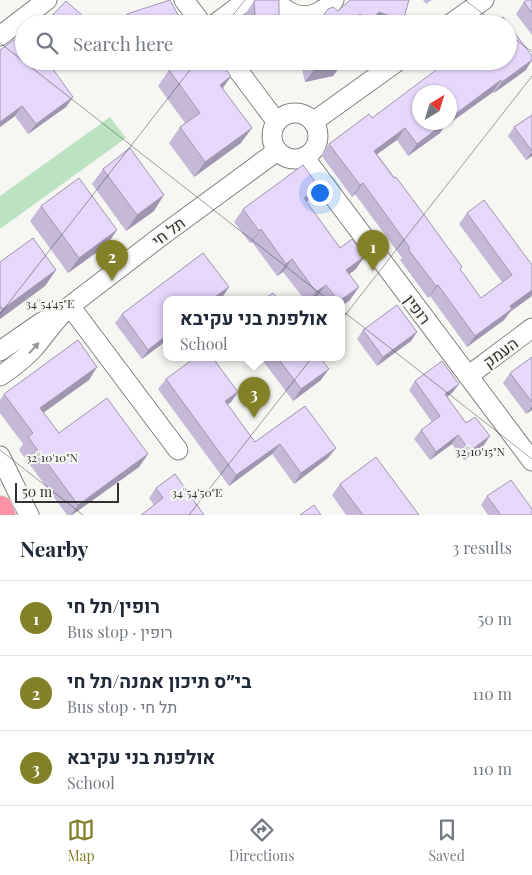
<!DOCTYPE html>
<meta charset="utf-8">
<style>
body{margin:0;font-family:"Playfair Display",Heebo,serif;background:#f2f2f3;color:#1f2937}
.compass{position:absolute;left:412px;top:85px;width:45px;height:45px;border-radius:50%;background:#fff;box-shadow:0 1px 4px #0004;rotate:38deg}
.scale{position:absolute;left:15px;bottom:12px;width:104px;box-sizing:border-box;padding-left:5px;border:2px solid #313130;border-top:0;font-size:14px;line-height:18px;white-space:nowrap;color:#313130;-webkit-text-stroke:4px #f6f6f3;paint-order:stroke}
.you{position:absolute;left:319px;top:192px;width:18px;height:18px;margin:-12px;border:4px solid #fff;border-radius:50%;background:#1a73e8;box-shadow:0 0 0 8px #1a73e833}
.badge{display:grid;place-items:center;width:32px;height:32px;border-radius:50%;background:#838028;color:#fff;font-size:16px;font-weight:700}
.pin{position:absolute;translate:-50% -41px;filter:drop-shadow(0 1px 2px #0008)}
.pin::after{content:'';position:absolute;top:26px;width:18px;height:15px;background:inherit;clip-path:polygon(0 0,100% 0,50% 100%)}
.popup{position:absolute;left:163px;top:296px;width:182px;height:65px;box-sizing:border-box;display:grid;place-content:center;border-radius:10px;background:#fff;filter:drop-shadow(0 1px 4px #0005);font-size:16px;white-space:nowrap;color:#747a83}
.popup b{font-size:19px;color:#1f2937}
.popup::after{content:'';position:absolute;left:50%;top:100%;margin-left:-10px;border:10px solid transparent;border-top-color:#fff}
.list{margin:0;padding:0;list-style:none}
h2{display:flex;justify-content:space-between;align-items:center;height:65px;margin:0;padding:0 20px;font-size:21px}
h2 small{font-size:16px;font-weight:400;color:#747a83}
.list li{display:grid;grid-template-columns:32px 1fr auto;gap:15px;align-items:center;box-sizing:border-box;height:75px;padding:0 20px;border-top:1px solid #e0e1e3}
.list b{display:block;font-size:19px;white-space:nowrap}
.list p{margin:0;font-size:16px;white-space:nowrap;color:#747a83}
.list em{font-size:16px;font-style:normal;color:#747a83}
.icon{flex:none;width:28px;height:28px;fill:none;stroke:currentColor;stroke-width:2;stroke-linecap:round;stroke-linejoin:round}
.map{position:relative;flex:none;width:532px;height:515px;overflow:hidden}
.search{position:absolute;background:#fff;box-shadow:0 1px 4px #0004;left:15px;right:15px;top:15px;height:55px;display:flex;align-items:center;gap:12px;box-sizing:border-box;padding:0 18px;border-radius:28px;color:#747a83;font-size:19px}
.sheet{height:290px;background:#fff}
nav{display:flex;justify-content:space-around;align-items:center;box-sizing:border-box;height:70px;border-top:1px solid #e0e1e3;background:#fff;font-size:14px;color:#747a83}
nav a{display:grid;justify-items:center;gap:2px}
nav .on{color:#838028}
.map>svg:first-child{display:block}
.green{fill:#bbe3c1}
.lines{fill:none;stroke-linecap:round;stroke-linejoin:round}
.minor-casing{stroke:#82817f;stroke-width:21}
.highway-casing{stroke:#d2d2d1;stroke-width:28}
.minor{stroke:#fff;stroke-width:19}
.highway{stroke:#fd91a5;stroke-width:26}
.wall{fill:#c6b9d8}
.shaded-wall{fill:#a196b0}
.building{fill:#e6d7fb;stroke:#a196b0}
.oneway{fill:#989898}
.ticks{fill:none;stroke:#313130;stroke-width:1;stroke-opacity:0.45}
.labels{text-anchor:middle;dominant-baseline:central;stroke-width:4;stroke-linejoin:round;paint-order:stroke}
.street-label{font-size:16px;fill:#313130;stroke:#f6f6f3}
.ticks-label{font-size:12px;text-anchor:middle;fill:#313130;stroke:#f6f6f3;stroke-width:4;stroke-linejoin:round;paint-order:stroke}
</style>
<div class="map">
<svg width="532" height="515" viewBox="0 0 532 515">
<rect width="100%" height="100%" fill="#f6f6f3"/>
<!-- green -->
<path class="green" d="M110 117 126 138 0 229V196Z"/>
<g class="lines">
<!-- minor casing -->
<g class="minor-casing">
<g id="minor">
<path d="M184 0 202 24"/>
<path d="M275 0C287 14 305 22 322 10 327 7 332 5 334 0"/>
<path d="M215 24 247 0"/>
<path d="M450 24 484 0"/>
<path d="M0 36 47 0"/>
<path d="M231 61 276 121"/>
<circle cx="295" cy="136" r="23"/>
<path d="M313 122 398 61"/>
<path d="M304 157 532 461"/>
<path d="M70 306 178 450"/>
<path d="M0 351 42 322 58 315"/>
<path d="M0 376C12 368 24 359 34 348 46 334 56 318 70 306L160 237 277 151"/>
<path d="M468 376 532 328"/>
<path d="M0 456 29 515"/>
</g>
</g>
<!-- highway casing -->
<g class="highway-casing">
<path id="highway" d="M0 509 2 515"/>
</g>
<!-- minor -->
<use href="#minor" class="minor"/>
<!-- highway -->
<use href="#highway" class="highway"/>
</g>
<!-- wall -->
<g class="wall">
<path d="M350 0 401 24H244L243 17 254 1 279 15 301 23 318 22 338 11Z"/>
<path d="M423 0H432L426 4Z"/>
<path d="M532 0V35L516 14 524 2Z"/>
<path d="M127 14 183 24H120Z"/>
<path d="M0 50 73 97 66 107 28 134 15 116 0 127Z"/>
<path d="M70 61H136L131 68 75 65Z"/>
<path d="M245 61H254L249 66Z"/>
<path d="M271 61H344L333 76 305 82 301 65 282 66Z"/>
<path d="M169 70 231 76 223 88 241 143 194 177 169 143 180 127 185 123 158 86Z"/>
<path d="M526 70 494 93 493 92 443 128 440 133 408 156 397 140 377 154 462 267 460 270 481 298 502 282 459 224 467 213 532 265 510 312 504 320 467 347 430 296 428 298 400 260 402 258 355 194 352 197 321 155 329 144 372 118Z"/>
<path d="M532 115V156L526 160 508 136 514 127Z"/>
<path d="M103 169 154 211 126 231 92 184Z"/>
<path d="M310 199 306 202 356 269 349 274 350 300 342 306V299H319L317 297 315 299H304L283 272 277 276 252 242 250 243 234 222 243 209Z"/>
<path d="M41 206 107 245 68 273 30 221Z"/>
<path d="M203 253 229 287 223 296 218 299H166V341L142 359 115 323 122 314Z"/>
<path d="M0 262 56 270 45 286 0 319Z"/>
<path d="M363 330 417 332 411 341 377 366 357 339Z"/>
<path d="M260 357H320L321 380 293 401Z"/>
<path d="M532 357V410L526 414 503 383 510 373Z"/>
<path d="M97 367 89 380 43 412 59 433 148 454 139 467 72 515H67L19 450 23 444 0 413V400L4 394Z"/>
<path d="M166 379 238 392 231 402 227 405 255 442 305 406 328 458 294 484 272 454 229 486 158 389Z"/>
<path d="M415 381 453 392 447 397 466 423 484 445 464 460 452 444 430 460 414 439 421 430 432 422 409 390Z"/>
<path d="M340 484 419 515H346L332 495Z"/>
<path d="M156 488 204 515 154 505 149 498Z"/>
<path d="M487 496 532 515H488L481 505Z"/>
</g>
<!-- shaded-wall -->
<g class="shaded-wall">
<path d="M379 12 403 21 401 24H367Z"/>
<path d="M532 60 526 70 494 93 502 82Z"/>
<path d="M77 61H136L131 68 75 65Z"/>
<path d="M271 61H304L301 65 282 66Z"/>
<path d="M344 61 333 76 305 82 316 67Z"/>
<path d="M231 76 220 92V85Z"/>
<path d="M501 80 493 92 443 128 440 133 408 156 417 144 445 122H450V118Z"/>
<path d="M73 97 66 107 28 134 36 124Z"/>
<path d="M22 106 15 116 0 127V122Z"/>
<path d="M252 128 241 143 194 177 205 162Z"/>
<path d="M405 128 397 140 366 162 374 151Z"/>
<path d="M532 152V156L526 160Z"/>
<path d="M363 183 355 194 352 197 360 185Z"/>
<path d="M319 187 310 199 294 211 304 198Z"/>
<path d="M164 195 154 211 126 231 137 215Z"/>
<path d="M261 229 252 242 250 243 259 231Z"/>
<path d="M117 230 107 245 68 273 79 258Z"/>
<path d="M365 256 356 269 337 283 346 270Z"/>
<path d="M292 259 283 272 277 276 286 264Z"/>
<path d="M56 270 45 286 0 319V313L3 309Z"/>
<path d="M326 285 317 297 315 299H311L316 292Z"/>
<path d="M438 285 430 296 428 298 436 286Z"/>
<path d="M229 287 223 296 218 299H212Z"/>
<path d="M359 287 350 300 342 306V299Z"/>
<path d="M532 290V296L510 312 504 320 467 347 475 336 510 306Z"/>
<path d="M417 332 411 341 377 366 383 357Z"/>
<path d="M166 336V341L142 359 148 350Z"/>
<path d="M97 367 89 380 32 421 40 408Z"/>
<path d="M329 369 321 380 293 401 301 389Z"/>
<path d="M459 384 453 392 439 403 445 394Z"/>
<path d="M238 392 231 402 217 412 225 401Z"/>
<path d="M532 406V410L526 414Z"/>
<path d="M458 435 452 444 430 460 436 452Z"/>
<path d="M490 436 484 445 464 460 470 451Z"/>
<path d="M280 444 272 454 229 486 236 475Z"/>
<path d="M336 448 328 458 294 484 301 473Z"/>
<path d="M148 454 139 467 72 515H71L78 505Z"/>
</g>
<!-- building -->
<g class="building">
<path d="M170 0 183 24H127V14Z"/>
<path d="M256 0H279V15L301 23 318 22 328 9 333 7 338 11 350 0H409L403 21 379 12 368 23 360 14 352 24H246L255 15 254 1Z"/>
<path d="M527 0H532V13L524 2Z"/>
<path d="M66 1 92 24H44Z"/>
<path d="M503 17 508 24H494Z"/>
<path d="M508 24 532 56V60L502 82 501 80 450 118V92H420V122H446L417 144 405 128 374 151 394 178 396 177 425 216 462 267 460 269 481 298 512 275 467 213 484 200 532 265V290L510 306 512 309 475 336 438 285 436 286 408 249 410 248 363 183 360 185 329 144 369 114 372 118 448 61H508Z"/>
<path d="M24 33V61H47L73 97 36 124 22 106 0 122V50Z"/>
<path d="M181 61H220L231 76 220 85 252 128 205 162 180 127 200 113 169 70Z"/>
<path d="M315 61H343L316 67Z"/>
<path d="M532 115V151L514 127Z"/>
<path d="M130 148 164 195 137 215 103 169Z"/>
<path d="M303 165 319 187 304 198 340 248 352 239 365 256 346 270 359 287 342 299H337L326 285 316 292 292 259 286 264 261 229 259 231 243 209Z"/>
<path d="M79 178 117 230 79 258 41 206Z"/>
<path d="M33 238 56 270 3 309 0 306V262Z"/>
<path d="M203 253 229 287 212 299H166V336L148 350 122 314Z"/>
<path d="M273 293 278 299H264Z"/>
<path d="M397 305 417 332 383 357 363 330Z"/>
<path d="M78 340 97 367 40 408 59 433 107 398 148 454 78 505 28 437 33 433 4 394Z"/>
<path d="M196 357H212L238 392 225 401 255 442 305 406 336 448 301 473 280 444 236 475 166 379Z"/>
<path d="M277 357H320L329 369 301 389Z"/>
<path d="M532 357V402L510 373Z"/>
<path d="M442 361 459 384 445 394 466 423 475 417 490 436 470 451 458 435 436 452 421 430 440 416 415 381Z"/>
<path d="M376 457 419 515H363L340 484Z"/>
<path d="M175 474 204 515H141L163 498 156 488Z"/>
<path d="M511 480 532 509V515H501L487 496Z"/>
<path d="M314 505 321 515H300Z"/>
</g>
<!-- one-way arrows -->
<defs><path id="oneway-solid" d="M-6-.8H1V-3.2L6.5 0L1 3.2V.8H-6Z" transform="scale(1.25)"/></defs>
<use class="oneway" href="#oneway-solid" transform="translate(34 348) rotate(-47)"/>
<!-- ticks -->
<path class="ticks" d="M465 0 496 24M226 24 245 0M508 33 532 52M0 43 532 459M0 314 197 61M0 450 83 515M189 515 532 76"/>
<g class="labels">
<!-- street labels -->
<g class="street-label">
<text transform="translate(168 231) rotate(-37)">תל חי</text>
<text transform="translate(418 309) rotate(53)">רופין</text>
<text transform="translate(500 352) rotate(-37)">העמק</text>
</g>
</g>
<g class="ticks-label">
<text x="50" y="308">34°54'45"E</text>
<text x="480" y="456">32°10'15"N</text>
<text x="52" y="462">32°10'10"N</text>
<text x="197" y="497">34°54'50"E</text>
</g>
</svg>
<svg class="compass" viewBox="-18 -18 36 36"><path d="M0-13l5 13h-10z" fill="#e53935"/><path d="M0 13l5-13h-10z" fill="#747a83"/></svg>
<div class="scale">50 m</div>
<div class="you"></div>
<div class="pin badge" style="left:373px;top:271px">1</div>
<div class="pin badge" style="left:112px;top:281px">2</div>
<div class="pin badge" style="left:254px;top:418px">3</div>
<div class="popup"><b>אולפנת בני עקיבא</b>School</div>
<div class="search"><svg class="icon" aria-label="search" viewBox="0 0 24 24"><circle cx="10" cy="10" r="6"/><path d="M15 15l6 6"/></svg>Search here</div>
</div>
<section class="sheet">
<h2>Nearby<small>3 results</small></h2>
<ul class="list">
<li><span class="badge">1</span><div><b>רופין/תל חי</b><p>Bus stop · רופין</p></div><em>50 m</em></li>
<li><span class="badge">2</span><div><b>בי״ס תיכון אמנה/תל חי</b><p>Bus stop · תל חי</p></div><em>110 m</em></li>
<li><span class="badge">3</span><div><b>אולפנת בני עקיבא</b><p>School</p></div><em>110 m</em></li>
</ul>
</section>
<nav>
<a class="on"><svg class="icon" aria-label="map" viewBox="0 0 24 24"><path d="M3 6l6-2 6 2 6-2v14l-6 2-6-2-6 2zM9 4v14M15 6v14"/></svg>Map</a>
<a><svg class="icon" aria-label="directions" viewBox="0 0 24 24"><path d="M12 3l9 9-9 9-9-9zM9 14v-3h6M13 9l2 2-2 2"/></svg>Directions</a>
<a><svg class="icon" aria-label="saved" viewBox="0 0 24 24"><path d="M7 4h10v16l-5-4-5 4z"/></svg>Saved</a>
</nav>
